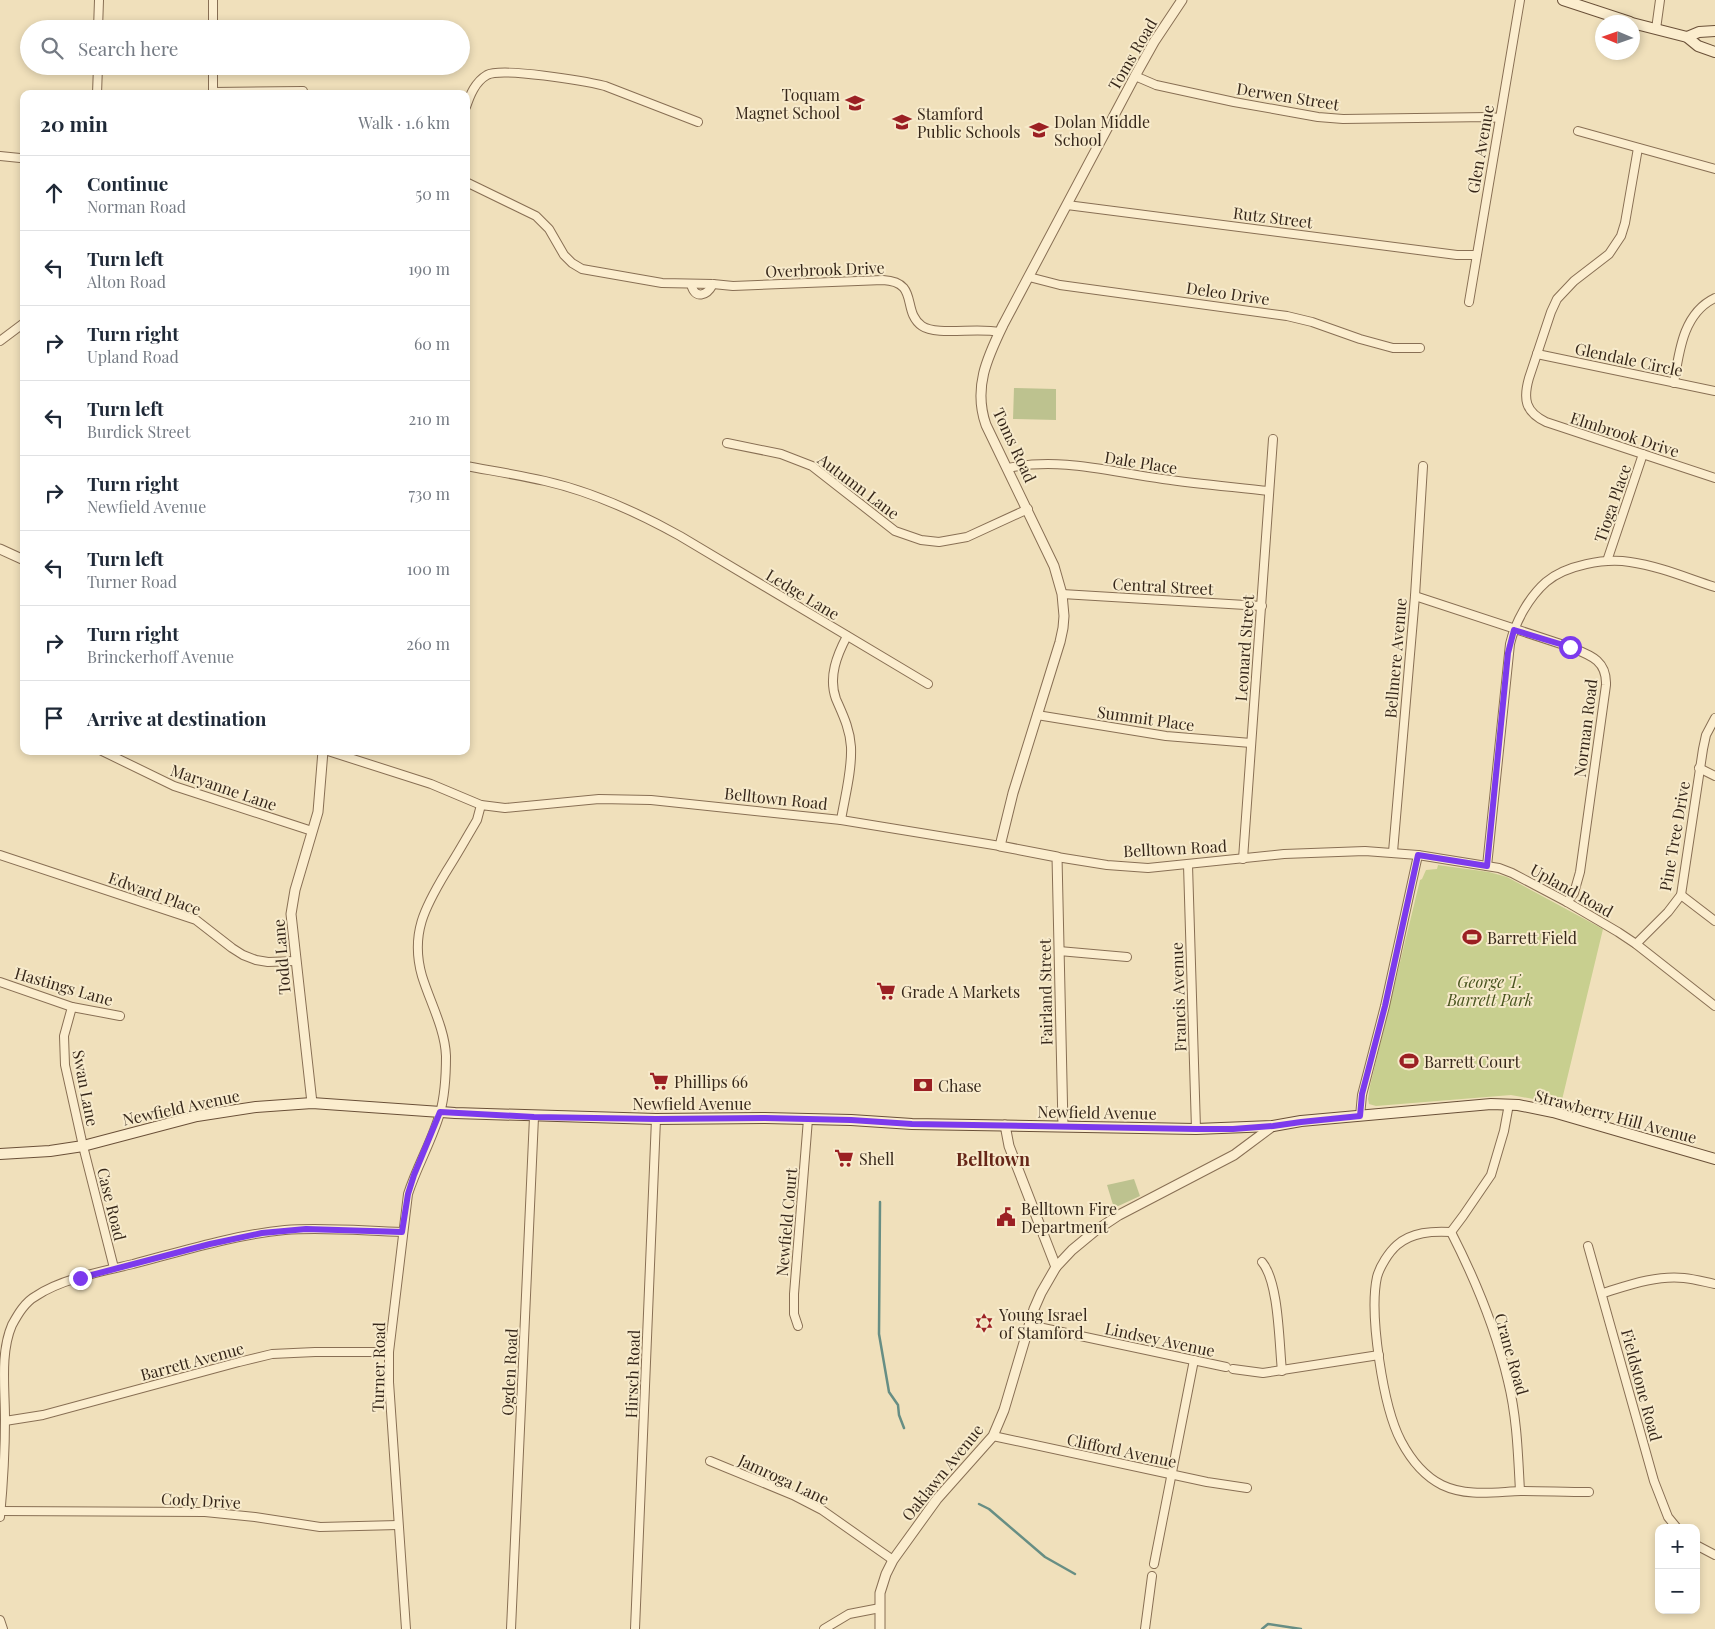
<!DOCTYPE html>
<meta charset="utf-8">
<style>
body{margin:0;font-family:"Playfair Display",serif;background:#f6f6f7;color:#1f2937}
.controls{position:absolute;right:15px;bottom:15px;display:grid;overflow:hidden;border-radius:10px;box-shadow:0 2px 8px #0003}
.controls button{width:45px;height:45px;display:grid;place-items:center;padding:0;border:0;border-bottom:1px solid #e0e1e3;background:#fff;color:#1f2937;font:25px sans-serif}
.compass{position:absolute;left:1595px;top:15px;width:45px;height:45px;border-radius:50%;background:#fff;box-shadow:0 2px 8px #0003;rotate:272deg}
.stop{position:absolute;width:15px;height:15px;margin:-11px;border:4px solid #7c3aed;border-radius:50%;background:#fff}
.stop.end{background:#7c3aed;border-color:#fff;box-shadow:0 1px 5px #0008}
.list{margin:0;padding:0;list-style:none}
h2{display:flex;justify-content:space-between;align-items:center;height:65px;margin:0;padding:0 20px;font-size:21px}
h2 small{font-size:16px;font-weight:400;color:#747a83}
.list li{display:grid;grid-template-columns:32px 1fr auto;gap:15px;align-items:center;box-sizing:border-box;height:75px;padding:0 20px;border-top:1px solid #e0e1e3}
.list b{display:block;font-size:19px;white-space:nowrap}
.list p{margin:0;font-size:16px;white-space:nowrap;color:#747a83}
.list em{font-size:16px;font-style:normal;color:#747a83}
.icon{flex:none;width:28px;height:28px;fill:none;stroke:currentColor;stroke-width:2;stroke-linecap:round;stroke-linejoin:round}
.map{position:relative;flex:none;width:1715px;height:1629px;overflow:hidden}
.search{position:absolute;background:#fff;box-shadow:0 2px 8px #0003;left:20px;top:20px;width:450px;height:55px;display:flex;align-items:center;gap:12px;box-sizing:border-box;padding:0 18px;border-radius:28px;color:#747a83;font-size:19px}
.panel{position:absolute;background:#fff;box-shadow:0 2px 8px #0003;left:20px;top:90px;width:450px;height:665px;border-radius:10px}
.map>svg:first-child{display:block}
.green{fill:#c8cf8f}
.cemetery{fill:#bdc28f}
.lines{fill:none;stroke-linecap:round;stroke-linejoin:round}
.stream{stroke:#678e84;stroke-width:2.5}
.minor-casing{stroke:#886f54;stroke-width:10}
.tertiary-casing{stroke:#886f54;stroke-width:11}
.secondary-casing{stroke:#6a5038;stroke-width:12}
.minor{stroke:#fbedce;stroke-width:8}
.tertiary{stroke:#fbedce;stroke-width:9}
.secondary{stroke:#fbedce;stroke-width:10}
.route{stroke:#7c3aed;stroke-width:6}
.labels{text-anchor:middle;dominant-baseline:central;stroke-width:4;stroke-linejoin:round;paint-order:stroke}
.street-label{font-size:16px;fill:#36271a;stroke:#f7eacb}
.poi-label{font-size:16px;fill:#36271a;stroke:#f7eacb;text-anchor:start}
.park-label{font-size:16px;font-style:italic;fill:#48541f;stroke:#f7eacb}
.neighbourhood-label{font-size:18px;font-weight:bold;fill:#662617;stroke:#f7eacb}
</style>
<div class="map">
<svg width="1715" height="1629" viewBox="0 0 1715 1629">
<rect width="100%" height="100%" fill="#f0e0bb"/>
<!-- green -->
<path class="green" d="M1438 865 1489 872 1507 877 1603 929 1561 1104 1511 1095 1376 1106 1369 1104 1368 1099 1370 1086 1420 880 1422 879 1426 870 1437 869Z"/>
<!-- cemetery -->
<g class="cemetery">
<path d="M1014 388 1056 389V420L1013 419Z"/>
<path d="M1134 1179 1140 1196 1114 1208 1107 1185Z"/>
</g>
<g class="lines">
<!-- stream -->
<g class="stream">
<path d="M880 1202 879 1334 889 1392 898 1405 899 1415 904 1428"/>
<path d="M979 1504 989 1509 1045 1557 1075 1574"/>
<path d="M1262 1629 1268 1624 1301 1629"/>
</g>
<!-- minor casing -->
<g class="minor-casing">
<g id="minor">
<path d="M98 29 99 0"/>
<path d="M213 29V0"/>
<path d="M1656 29 1660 0"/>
<path d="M1135 76 1156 85 1234 102 1318 117 1343 119 1489 117 1499 118"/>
<path d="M213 92 303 91"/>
<path d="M97 94 98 66"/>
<path d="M213 94V66"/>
<path d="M466 107C470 95 475 82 487 75 502 67 585 81 605 86L698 122"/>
<path d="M1578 131 1715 169"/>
<path d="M1638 148 1625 223 1621 236 1609 254 1574 281 1557 299 1551 312 1529 378C1523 399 1525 412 1546 422L1715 478"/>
<path d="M0 156 20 158"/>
<path d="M466 182 536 216 549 229 564 255 572 263 582 269 662 283 713 284 733 286 883 280C920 282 901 311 922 326 936 336 978 327 999 332"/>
<path d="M1067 205 1457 255H1476"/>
<path d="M1029 277 1060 285 1287 316 1312 322 1360 339 1393 348H1420"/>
<path d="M691 284C695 300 707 296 713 284"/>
<path d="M1469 302 1520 0"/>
<path d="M0 341 24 323"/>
<path d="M1537 354 1715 391"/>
<path d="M1674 383C1679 352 1683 313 1715 298"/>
<path d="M727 443 781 454 812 466 895 531 921 540 939 542 967 537 1028 509"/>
<path d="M466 466C493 471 519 475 545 481 593 492 637 512 680 536L928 684"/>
<path d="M1008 468C1061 457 1110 472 1163 479 1198 484 1234 487 1269 491"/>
<path d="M1607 561 1643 454"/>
<path d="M1062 594 1262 606"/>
<path d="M1415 596 1570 647C1590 655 1607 660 1606 685L1580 872 1574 893 1567 902"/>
<path d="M1037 715 1166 736 1251 743"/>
<path d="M102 751 174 786 312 831"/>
<path d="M328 751 431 784 481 805"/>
<path d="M1699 768 1715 776"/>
<path d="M841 820C845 796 852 771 851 747 850 729 843 715 836 699 828 677 837 655 847 636"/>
<path d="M1393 852 1415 596 1423 466"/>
<path d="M0 855 196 920 232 948 243 955 256 960 268 962 295 961"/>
<path d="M1057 857 1107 865 1148 868 1284 854 1365 851 1418 855 1499 868 1512 873 1567 902 1618 932 1636 944 1715 1006"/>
<path d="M1243 859 1273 439"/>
<path d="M1188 865 1196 1129"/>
<path d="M1487 866 1510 644C1515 622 1529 597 1546 582 1566 565 1605 558 1630 562 1659 566 1687 578 1715 587"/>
<path d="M1681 895 1715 921"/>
<path d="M1636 944 1668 912 1681 895 1703 749 1706 735 1715 718"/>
<path d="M1059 951 1127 957"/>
<path d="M0 982 72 1007 120 1016"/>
<path d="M72 1007 64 1036 65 1065 83 1146 114 1268"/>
<path d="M1509 1104 1504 1131 1491 1175 1463 1216 1451 1232C1432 1231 1412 1232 1397 1245 1389 1252 1380 1266 1377 1277 1369 1314 1383 1407 1401 1441 1410 1458 1424 1476 1442 1485 1467 1497 1494 1492 1521 1491 1543 1491 1566 1492 1589 1492"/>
<path d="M1360 1116 1362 1095 1385 1006 1418 855"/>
<path d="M1451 1232C1475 1279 1496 1330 1508 1381 1517 1417 1518 1455 1520 1491"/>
<path d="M1588 1246 1654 1481 1668 1517 1677 1528"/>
<path d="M1262 1262C1279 1282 1279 1343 1282 1371"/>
<path d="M1603 1293C1629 1285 1657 1275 1684 1278 1694 1279 1705 1282 1715 1284"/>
<path d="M1029 1325 1226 1367"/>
<path d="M798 1326 794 1314V1294L808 1119"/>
<path d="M1233 1369 1263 1373 1379 1355"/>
<path d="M5 1421 43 1415 239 1362 272 1354 315 1352H389"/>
<path d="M993 1436 1207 1482 1247 1488"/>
<path d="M710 1461 793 1495 822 1510 893 1560"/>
<path d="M0 1511 205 1512 255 1517 320 1527 398 1525"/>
<path d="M0 1517C3 1485 5 1451 5 1419 5 1388 0 1353 12 1325 18 1314 25 1302 36 1296 61 1279 103 1271 133 1264 183 1251 233 1235 285 1230 324 1227 364 1231 402 1232"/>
<path d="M1696 1545 1715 1555"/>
<path d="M1154 1564 1194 1360"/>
<path d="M0 1620 3 1629"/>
<path d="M406 1629 389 1382V1352L408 1194C417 1166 432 1141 440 1113 445 1095 446 1074 446 1056 445 1029 430 1002 422 976 410 934 425 907 446 872 457 855 467 837 477 820L481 805 505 808 599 799 651 800 841 820 1000 846"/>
<path d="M511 1629 534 1117"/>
<path d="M635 1629 656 1119"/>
<path d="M824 1629 849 1614 880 1608"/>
<path d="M1145 1629 1152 1576"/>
</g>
</g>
<!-- tertiary casing -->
<g class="tertiary-casing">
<g id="tertiary">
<path d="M0 549 24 560"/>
<path d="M312 1103 291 914 295 890 318 812 323 751"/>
<path d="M1005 1125 1009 1146 1056 1267"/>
<path d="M1063 1126 1057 857 1000 846 1013 793 1060 642 1063 628 1064 616 1062 594 1054 566 986 425C973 388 987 358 1003 325L1135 76 1154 42 1182 0"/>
<path d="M880 1629V1593L886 1574 893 1560 937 1499 993 1436 1004 1410 1034 1309 1041 1293 1056 1267 1072 1250 1095 1231 1119 1215 1234 1155 1273 1126"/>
</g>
</g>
<!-- secondary casing -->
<g class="secondary-casing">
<g id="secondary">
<path d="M1563 0 1630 22"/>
<path d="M1632 23 1687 37 1698 46 1715 52"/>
<path d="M1687 37 1699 32 1715 31"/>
<path d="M0 1154 50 1151 83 1146 197 1116 256 1107 312 1103 455 1113 656 1119 765 1118 851 1120 912 1124 1196 1129 1273 1126 1301 1121 1491 1104 1518 1105 1553 1112 1715 1159"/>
</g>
</g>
<!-- minor -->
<use href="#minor" class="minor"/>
<!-- tertiary -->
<use href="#tertiary" class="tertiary"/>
<!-- secondary -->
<use href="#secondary" class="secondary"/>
</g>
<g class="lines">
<!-- route -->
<path class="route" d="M80 1278 210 1244 262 1233 306 1229 402 1232 408 1194 414 1175 440 1112 534 1117 656 1119 765 1118 851 1120 912 1124 1196 1129H1233L1273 1126 1301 1122 1360 1116 1362 1094 1385 1006 1418 855 1487 866 1508 653 1514 630 1570 647"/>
</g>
<!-- icons -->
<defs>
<g id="school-bare" transform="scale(1.5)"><path d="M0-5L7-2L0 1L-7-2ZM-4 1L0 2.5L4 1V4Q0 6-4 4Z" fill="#9b2023" stroke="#f7eacb" stroke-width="2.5" paint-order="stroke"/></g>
<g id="stadium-bare" transform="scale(1.5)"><path d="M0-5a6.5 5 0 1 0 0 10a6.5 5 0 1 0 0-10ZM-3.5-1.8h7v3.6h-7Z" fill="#9b2023" stroke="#f7eacb" stroke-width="2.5" paint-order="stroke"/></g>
<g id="supermarket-bare" transform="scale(1.5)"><path d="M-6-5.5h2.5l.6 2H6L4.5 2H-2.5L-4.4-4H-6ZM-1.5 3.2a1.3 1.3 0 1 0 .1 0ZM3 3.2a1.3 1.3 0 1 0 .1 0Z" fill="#9b2023" stroke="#f7eacb" stroke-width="2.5" paint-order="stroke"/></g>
<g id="bank-bare" transform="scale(1.5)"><path d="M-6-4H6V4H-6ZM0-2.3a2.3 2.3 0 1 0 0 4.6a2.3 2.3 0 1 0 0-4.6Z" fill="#9b2023" stroke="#f7eacb" stroke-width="2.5" paint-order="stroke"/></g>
<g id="civic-bare" transform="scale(1.5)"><path d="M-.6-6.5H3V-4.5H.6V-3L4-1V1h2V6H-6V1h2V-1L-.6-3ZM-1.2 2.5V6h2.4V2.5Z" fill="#9b2023" stroke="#f7eacb" stroke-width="2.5" paint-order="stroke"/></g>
<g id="synagogue-bare" transform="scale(1.5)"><path d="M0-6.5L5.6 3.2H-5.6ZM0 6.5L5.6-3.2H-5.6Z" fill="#9b2023" stroke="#f7eacb" stroke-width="2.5" paint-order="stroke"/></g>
</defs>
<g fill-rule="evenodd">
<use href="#school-bare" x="855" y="103"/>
<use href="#school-bare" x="902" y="122"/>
<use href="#school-bare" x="1039" y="130"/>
<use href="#stadium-bare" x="1472" y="937"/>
<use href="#supermarket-bare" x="886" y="991"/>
<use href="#stadium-bare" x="1409" y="1061"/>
<use href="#supermarket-bare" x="659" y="1081"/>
<use href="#bank-bare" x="923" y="1085"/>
<use href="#supermarket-bare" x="844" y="1158"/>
<use href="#civic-bare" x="1006" y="1217"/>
<use href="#synagogue-bare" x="984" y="1323"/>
</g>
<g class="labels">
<!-- street labels -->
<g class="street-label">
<text transform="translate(1132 54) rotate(-60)">Toms Road</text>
<text transform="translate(1288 96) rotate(9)">Derwen Street</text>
<text transform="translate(1480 149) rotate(-80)">Glen Avenue</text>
<text transform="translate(1273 217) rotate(7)">Rutz Street</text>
<text transform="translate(825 269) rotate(-2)">Overbrook Drive</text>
<text transform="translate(1228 293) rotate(8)">Deleo Drive</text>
<text transform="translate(1629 359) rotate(12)">Glendale Circle</text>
<text transform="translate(1625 434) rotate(18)">Elmbrook Drive</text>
<text transform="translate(1015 445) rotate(65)">Toms Road</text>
<text transform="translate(1141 462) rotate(9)">Dale Place</text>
<text transform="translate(859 486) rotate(37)">Autumn Lane</text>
<text transform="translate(1612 503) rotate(-71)">Tioga Place</text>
<text transform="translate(1163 586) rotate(3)">Central Street</text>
<text transform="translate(803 594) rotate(31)">Ledge Lane</text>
<text transform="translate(1244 648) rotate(-86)">Leonard Street</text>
<text transform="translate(1395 658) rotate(-85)">Bellmere Avenue</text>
<text transform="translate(1146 718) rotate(8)">Summit Place</text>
<text transform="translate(1585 728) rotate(-83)">Norman Road</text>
<text transform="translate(224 787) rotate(19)">Maryanne Lane</text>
<text transform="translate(776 798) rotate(6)">Belltown Road</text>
<text transform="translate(1674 836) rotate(-80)">Pine Tree Drive</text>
<text transform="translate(1175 848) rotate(-3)">Belltown Road</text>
<text transform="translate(1572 890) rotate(29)">Upland Road</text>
<text transform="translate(155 893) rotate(20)">Edward Place</text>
<text transform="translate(281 957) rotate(-95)">Todd Lane</text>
<text transform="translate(64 986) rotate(16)">Hastings Lane</text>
<text transform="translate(1045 992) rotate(-91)">Fairland Street</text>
<text transform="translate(1178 997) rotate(-92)">Francis Avenue</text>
<text transform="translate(86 1088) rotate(79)">Swan Lane</text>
<text x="692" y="1103">Newfield Avenue</text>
<text transform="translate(181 1107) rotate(-12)">Newfield Avenue</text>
<text transform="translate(1097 1112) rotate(1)">Newfield Avenue</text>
<text transform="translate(1616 1116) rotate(15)">Strawberry Hill Avenue</text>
<text transform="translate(112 1204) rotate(76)">Case Road</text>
<text transform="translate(786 1222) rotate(-85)">Newfield Court</text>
<text transform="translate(1160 1339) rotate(12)">Lindsey Avenue</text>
<text transform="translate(1512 1354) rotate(74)">Crane Road</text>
<text transform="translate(192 1361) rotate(-15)">Barrett Avenue</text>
<text transform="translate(378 1367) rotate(-89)">Turner Road</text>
<text transform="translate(509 1372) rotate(-87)">Ogden Road</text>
<text transform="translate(632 1374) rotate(-88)">Hirsch Road</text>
<text transform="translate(1642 1385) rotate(75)">Fieldstone Road</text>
<text transform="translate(1122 1450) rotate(12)">Clifford Avenue</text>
<text transform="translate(942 1472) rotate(-51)">Oaklawn Avenue</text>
<text transform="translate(784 1479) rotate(25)">Jamroga Lane</text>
<text transform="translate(201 1500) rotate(3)">Cody Drive</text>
</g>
<!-- poi labels -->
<g class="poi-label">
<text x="840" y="94" text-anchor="end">Toquam<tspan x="840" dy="18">Magnet School</tspan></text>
<text x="917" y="113">Stamford<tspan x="917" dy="18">Public Schools</tspan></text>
<text x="1054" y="121">Dolan Middle<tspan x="1054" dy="18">School</tspan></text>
<text x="1487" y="937">Barrett Field</text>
<text x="901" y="991">Grade A Markets</text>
<text x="1424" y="1061">Barrett Court</text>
<text x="674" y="1081">Phillips 66</text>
<text x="938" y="1085">Chase</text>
<text x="859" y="1158">Shell</text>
<text x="1021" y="1208">Belltown Fire<tspan x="1021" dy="18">Department</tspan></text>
<text x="999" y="1314">Young Israel<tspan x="999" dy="18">of Stamford</tspan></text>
</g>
<!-- park labels -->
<g class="park-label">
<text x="1490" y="981">George T.<tspan x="1490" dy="18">Barrett Park</tspan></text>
</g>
<!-- neighbourhood labels -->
<g class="neighbourhood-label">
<text x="993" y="1159">Belltown</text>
</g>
</g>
</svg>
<div class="controls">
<button>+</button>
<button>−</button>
</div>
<svg class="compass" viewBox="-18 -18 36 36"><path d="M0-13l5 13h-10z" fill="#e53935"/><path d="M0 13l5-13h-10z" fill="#747a83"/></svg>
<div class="stop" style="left:1570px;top:647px"></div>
<div class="stop end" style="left:80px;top:1278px"></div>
<div class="search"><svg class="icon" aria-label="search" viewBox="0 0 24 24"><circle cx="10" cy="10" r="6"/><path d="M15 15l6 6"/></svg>Search here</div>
<section class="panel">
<h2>20 min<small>Walk · 1.6 km</small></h2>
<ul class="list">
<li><svg class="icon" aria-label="ahead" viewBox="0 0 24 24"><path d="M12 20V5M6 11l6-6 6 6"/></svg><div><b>Continue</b><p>Norman Road</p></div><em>50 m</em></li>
<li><svg class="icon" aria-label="left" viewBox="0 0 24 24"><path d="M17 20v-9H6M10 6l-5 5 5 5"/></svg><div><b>Turn left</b><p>Alton Road</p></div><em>190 m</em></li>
<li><svg class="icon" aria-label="right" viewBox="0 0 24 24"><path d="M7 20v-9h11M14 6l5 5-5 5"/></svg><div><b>Turn right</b><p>Upland Road</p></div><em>60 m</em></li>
<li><svg class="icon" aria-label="left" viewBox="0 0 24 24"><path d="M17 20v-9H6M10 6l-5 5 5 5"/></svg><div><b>Turn left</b><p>Burdick Street</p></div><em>210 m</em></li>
<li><svg class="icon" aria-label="right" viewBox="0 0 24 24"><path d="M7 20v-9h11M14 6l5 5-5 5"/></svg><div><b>Turn right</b><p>Newfield Avenue</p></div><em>730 m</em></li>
<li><svg class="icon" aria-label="left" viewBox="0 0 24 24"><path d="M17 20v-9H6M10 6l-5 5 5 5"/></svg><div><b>Turn left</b><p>Turner Road</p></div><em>100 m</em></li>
<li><svg class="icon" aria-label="right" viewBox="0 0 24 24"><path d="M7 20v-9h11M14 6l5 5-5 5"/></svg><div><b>Turn right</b><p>Brinckerhoff Avenue</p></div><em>260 m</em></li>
<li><svg class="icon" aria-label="arrive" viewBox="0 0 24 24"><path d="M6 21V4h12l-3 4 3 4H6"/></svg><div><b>Arrive at destination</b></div></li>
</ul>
</section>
</div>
